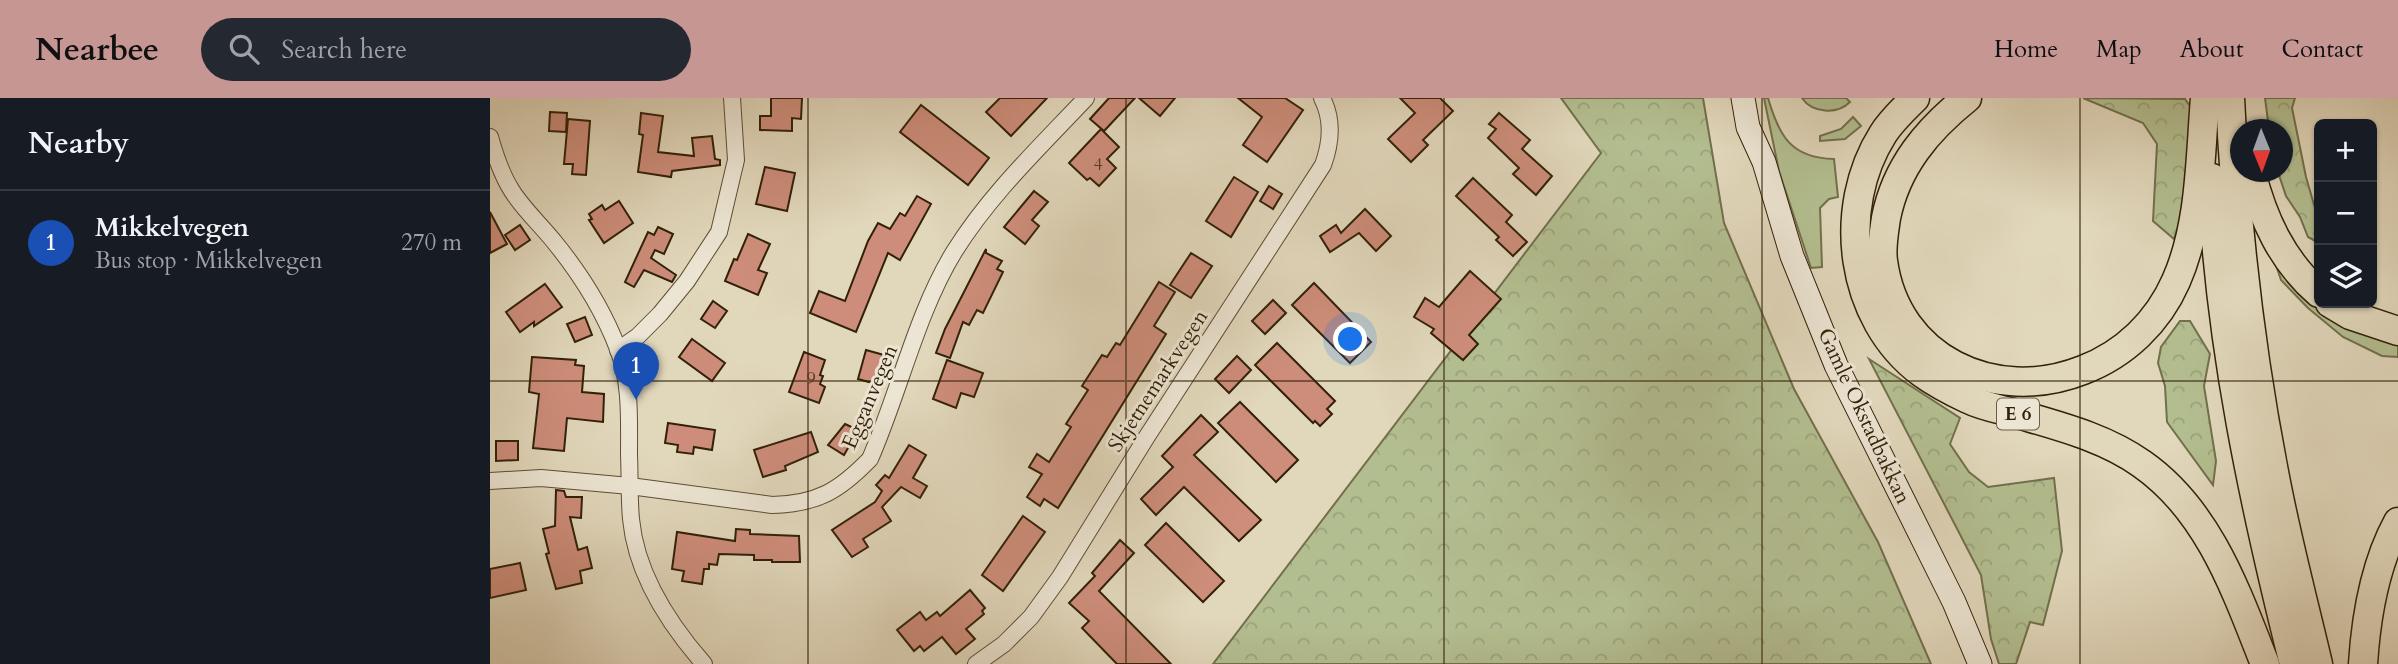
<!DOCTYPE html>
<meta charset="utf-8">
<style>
body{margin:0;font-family:Cardo,serif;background:#242831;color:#f1f3f6}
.controls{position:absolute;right:21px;top:21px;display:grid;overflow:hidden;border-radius:10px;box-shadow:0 2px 5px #0004}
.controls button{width:63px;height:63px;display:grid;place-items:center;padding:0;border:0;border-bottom:2px solid #363941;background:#171b24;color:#f1f3f6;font:35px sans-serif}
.compass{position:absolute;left:1740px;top:21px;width:63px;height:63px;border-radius:50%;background:#171b24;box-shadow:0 2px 5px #0004;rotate:179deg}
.you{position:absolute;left:861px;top:242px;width:24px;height:24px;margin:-18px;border:5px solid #fff;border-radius:50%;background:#1a73e8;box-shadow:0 0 0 10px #1a73e833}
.badge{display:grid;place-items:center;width:46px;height:46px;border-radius:50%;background:#c59692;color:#fff;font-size:23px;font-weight:700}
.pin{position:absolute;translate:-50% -58px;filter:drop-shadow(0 2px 4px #0008)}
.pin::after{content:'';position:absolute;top:37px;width:24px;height:21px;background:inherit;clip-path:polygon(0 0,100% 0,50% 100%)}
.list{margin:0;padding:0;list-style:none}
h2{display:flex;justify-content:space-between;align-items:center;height:91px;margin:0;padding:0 28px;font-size:30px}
h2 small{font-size:23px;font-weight:400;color:#9ea1a6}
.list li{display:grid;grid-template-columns:46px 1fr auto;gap:21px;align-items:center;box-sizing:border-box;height:105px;padding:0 28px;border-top:2px solid #363941}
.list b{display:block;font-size:26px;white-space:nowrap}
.list p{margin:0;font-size:23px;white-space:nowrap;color:#9ea1a6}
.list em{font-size:23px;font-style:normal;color:#9ea1a6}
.icon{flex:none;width:38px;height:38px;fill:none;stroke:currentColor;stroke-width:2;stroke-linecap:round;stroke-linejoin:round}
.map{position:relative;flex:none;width:1908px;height:566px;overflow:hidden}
header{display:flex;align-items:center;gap:42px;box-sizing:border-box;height:98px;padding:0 35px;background:#c59692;color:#111}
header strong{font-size:33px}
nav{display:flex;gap:38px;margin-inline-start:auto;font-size:24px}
.search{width:490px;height:63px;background:#242831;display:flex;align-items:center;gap:18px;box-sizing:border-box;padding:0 24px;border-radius:38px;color:#9ea1a6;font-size:26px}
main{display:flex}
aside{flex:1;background:#171b24}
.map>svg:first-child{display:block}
.grass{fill:#b3be90;stroke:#72704c;stroke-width:2}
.forest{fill:url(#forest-crowns);stroke:#72704c;stroke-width:2}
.building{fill:#cd8d7a;stroke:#322109;stroke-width:2}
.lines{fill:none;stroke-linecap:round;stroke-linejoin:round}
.minor-casing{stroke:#5e4e36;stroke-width:18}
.secondary-casing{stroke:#322109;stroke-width:25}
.trunk-casing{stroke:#322109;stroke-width:31}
.minor{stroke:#ece5d3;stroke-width:16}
.secondary{stroke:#ece5d3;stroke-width:23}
.trunk{stroke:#e1d7bb;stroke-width:28}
.grid{fill:none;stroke:#322109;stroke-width:2;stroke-opacity:0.55}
.labels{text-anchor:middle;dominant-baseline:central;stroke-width:6;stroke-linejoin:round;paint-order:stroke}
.number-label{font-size:18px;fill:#593c25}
.shield{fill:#ece5d3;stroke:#6a5c46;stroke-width:2}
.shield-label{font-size:19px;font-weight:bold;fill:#322109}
.street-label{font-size:21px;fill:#322109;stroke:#ece5d3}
</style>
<header>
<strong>Nearbee</strong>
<div class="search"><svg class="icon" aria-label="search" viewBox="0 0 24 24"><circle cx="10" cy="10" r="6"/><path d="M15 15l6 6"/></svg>Search here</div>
<nav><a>Home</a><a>Map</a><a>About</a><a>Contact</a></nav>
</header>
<main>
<aside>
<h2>Nearby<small></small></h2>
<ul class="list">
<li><span class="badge" style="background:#1a4fb4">1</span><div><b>Mikkelvegen</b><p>Bus stop · Mikkelvegen</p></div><em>270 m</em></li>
</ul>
</aside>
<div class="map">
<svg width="1908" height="566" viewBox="0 0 1908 566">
<defs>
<pattern id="forest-crowns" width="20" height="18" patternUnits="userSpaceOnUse" patternTransform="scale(1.75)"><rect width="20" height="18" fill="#b3be90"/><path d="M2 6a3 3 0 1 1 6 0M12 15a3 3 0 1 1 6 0" fill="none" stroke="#9aa37b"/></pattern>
</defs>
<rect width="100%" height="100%" fill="#e1d7bb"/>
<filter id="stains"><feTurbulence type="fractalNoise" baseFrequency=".00286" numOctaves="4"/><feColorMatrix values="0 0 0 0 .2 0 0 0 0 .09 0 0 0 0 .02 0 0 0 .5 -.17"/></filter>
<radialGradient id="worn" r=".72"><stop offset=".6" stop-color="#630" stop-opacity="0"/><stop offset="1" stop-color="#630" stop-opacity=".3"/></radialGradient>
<!-- grass -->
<g class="grass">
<path d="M1274 0H1278C1289 38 1301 60 1344 61L1348 99 1339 101 1330 110 1332 169 1321 170 1289 73Z"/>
<path d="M1312 0H1356L1360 4C1347 17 1322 15 1312 0Z"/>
<path d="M1363 19 1371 28 1355 41 1330 43V38L1351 31Z"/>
<path d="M1781 152 1908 242V259L1892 258 1853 239 1818 210 1791 182Z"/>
</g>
<!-- forest -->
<g class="forest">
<path d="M1071 0H1213L1234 125 1304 291 1388 444 1441 566H723L1111 55Z"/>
<path d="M1593 0 1695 1 1702 11 1695 111 1684 141 1663 123 1667 46 1653 25Z"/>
<path d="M1775 0H1805L1802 10 1816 79 1829 124V145L1818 139 1810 119 1796 98 1788 74H1792V32L1779 31Z"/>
<path d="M1690 223H1700L1720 256 1714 288 1726 363 1723 387 1677 324 1675 288 1668 265 1671 249Z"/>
<path d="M1379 261 1470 320 1460 346 1479 374 1498 389 1564 380 1572 453 1553 527 1540 524 1526 566H1509L1501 541 1491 477Z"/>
</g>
<!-- building -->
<g class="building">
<path d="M281 0H312L311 21 302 20V33L270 32V18H281Z"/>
<path d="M510 0H557L521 38 496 14Z"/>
<path d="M619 0H645L614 33 600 21Z"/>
<path d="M649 0H685L670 18Z"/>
<path d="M748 0H795L813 12 777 64 753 47 772 19Z"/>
<path d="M910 0H950L963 13 933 42 938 47 921 64 898 41 925 15Z"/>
<path d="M431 7 499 60 478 87 410 34Z"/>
<path d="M60 14 77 15 76 34 59 33Z"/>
<path d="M151 15 173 18 168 54 204 58 202 40 222 38 225 61 230 62V67L182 73 181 79 148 74 153 37 149 36Z"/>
<path d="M1009 15 1040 42 1032 51 1062 78 1046 97 1023 76 1029 70 998 40 1006 31 999 26Z"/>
<path d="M78 21 100 23 96 77 82 76 83 66H74Z"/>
<path d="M611 31 629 49 617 61 626 70 609 88 600 80 597 82 579 65Z"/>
<path d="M275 69 305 75 297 113 266 106Z"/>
<path d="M744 79 768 94 741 139 716 123Z"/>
<path d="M983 80 1022 117 1016 124 1037 144 1023 158 1006 142 1009 139 966 98Z"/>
<path d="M779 88 792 96 783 111 770 103Z"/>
<path d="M544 93 558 104 542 122 549 128 535 146 514 129Z"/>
<path d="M427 98 441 106 410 162 398 155 366 234 320 215 329 193 355 203 378 143 388 125 400 131 410 115 415 118Z"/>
<path d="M129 103 143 125 114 145 99 122 102 121 99 116 112 107 115 112Z"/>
<path d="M875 111 901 138 886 153 869 135 840 154 830 138 846 127 851 135Z"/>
<path d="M0 114 17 146 0 155Z"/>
<path d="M30 127 40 142 25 152 15 137Z"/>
<path d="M168 129 183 136 174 156 165 152 161 160 186 177 182 184 154 172 144 189 135 184 158 134 164 137Z"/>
<path d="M258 136 280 146 268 172 277 175 268 197 235 183 244 161 247 162Z"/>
<path d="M496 151V155L512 163 507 171 513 174 493 215 487 212 479 227 473 224 460 260 446 255 455 231Z"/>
<path d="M701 155 722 168 701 200 680 187Z"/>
<path d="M980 173 1011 201 979 237 988 246 973 262 941 235 944 231 924 219 935 200 949 209Z"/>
<path d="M669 184 685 194 664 228 676 236 568 410 554 401 550 408 537 399 552 376 539 369 547 356 559 364 581 329 576 326 598 292 592 288 612 257 617 259 626 245 630 247Z"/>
<path d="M824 185 881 244 860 265 802 207Z"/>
<path d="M55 186 72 209 44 228V224L30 234 16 214Z"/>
<path d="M783 202 796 215 775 236 762 223Z"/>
<path d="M223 203 237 213 225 230 211 221Z"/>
<path d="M95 219 102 237 85 244 77 226Z"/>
<path d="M202 241 235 265 222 283 189 259Z"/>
<path d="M787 245 845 303 837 311 842 316 830 328 825 323 823 325 765 267Z"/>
<path d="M376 252 394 257 386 286 368 281Z"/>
<path d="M314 254 335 262 330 277 333 278 330 286 335 289 329 305 299 294Z"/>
<path d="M747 258 761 272 739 295 725 281Z"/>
<path d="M42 259 86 262 85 267 94 268 92 294 114 296 113 324 77 320 74 353 43 350 49 296 39 294Z"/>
<path d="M457 262 493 275 484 299 471 295 466 310 443 301Z"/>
<path d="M750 304 808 362 786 384 728 325Z"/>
<path d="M711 317 728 334 704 357 771 422 749 443 694 389 666 417 651 401 683 369 672 358Z"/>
<path d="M178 325 225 332 222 352 204 349 203 356 187 354 188 347 175 345Z"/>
<path d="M355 326 368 332 354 357 338 347Z"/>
<path d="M321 334 328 354 295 368 296 372 273 379 264 352Z"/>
<path d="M6 343H28V362L6 363Z"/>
<path d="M419 347 436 357 423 380 437 388 430 400 411 389 392 409 401 423 373 441 378 449 362 459 342 432 385 404 392 393 386 387 395 377 399 380Z"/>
<path d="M66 392 74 393 76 399H92L91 420 80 419 88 452 97 449 102 470 90 473 92 485 66 491 56 456 59 455 53 431 65 428Z"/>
<path d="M533 418 555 434 513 493 492 477Z"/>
<path d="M676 425 734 483 713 504 655 447Z"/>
<path d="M246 431 260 432V436L309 438 310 464H282V462H264V457L229 456 227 467 219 466V471H214L212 486 192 483 194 473 182 471 187 434 245 443Z"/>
<path d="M630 442 644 455 609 493 681 566H627L592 530 599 523 579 505 605 478 602 475Z"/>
<path d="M30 465 36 492 0 500V471Z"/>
<path d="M480 492 495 510 492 513 494 516 476 531 485 541 466 556 452 539 434 553 430 548 424 553 407 532 430 514 436 522 447 514 450 518Z"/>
</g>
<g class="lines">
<!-- minor casing -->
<g class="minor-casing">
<g id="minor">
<path d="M0 39C5 57 11 76 22 93 34 112 52 128 66 146 91 177 114 214 128 251 141 285 139 321 139 357 140 378 139 400 141 421 146 475 179 526 214 566"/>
<path d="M128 252 148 238 170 216 197 183 229 134 246 62 242 0"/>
<path d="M0 383 51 380 140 388 282 407C327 406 349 393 380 361 409 295 427 214 464 154 500 96 550 49 596 0"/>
<path d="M486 566 514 546 541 519 570 479 656 340 833 67C841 45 843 21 832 0"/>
</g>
</g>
<!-- secondary casing -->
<g class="secondary-casing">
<path id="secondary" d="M1253 0 1258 29 1274 64 1302 158 1346 267 1464 504 1490 566"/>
</g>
<!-- trunk casing -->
<g class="trunk-casing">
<g id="trunk">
<path d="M1425 0C1414 11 1401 23 1393 36 1346 110 1359 221 1432 275 1446 285 1463 294 1478 301 1492 308 1509 311 1524 315 1568 328 1614 339 1652 366 1719 413 1746 493 1775 566"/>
<path d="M1477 0C1437 32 1406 69 1396 120 1394 134 1391 149 1393 163 1406 261 1505 307 1593 272 1635 256 1668 224 1686 183 1711 127 1710 60 1715 0"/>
<path d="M1740 0C1746 126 1760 251 1784 374 1796 439 1813 502 1828 566"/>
<path d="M1761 74C1773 121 1792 163 1829 195"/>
<path d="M1722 80C1729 244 1764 407 1804 566"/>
<path d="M1840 205 1860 217 1908 233"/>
<path d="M1873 566C1876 519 1885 466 1908 424"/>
</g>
</g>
<!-- minor -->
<use href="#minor" class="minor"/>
<!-- secondary -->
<use href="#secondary" class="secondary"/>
<!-- trunk -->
<use href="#trunk" class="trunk"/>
</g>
<!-- grid -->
<path class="grid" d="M318 0V566M636 0V566M954 0V566M1272 0V566M1590 0V566M0 283H1908"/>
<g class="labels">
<!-- number labels -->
<g class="number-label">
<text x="608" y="66">4</text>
<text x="321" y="280">9</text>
</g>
<!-- shield labels -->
<rect class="shield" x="1507" y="300.5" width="42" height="31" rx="5"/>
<g class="shield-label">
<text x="1528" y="316">E 6</text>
</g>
<!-- street labels -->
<g class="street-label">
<text transform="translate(668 283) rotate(-57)">Skjetnemarkvegen</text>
<text transform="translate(380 299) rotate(-67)">Egganvegen</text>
<text transform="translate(1374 318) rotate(65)">Gamle Okstadbakkan</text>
</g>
</g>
<rect width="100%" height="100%" filter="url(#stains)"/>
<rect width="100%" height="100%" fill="url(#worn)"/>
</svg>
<div class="controls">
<button>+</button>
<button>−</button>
<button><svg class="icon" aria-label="layers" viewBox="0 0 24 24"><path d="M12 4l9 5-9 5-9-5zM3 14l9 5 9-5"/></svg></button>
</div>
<svg class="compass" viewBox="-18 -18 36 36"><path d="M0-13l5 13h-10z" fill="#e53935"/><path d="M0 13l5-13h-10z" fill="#9ea1a6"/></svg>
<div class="you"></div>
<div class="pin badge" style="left:146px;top:302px;background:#1a4fb4">1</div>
</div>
</main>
